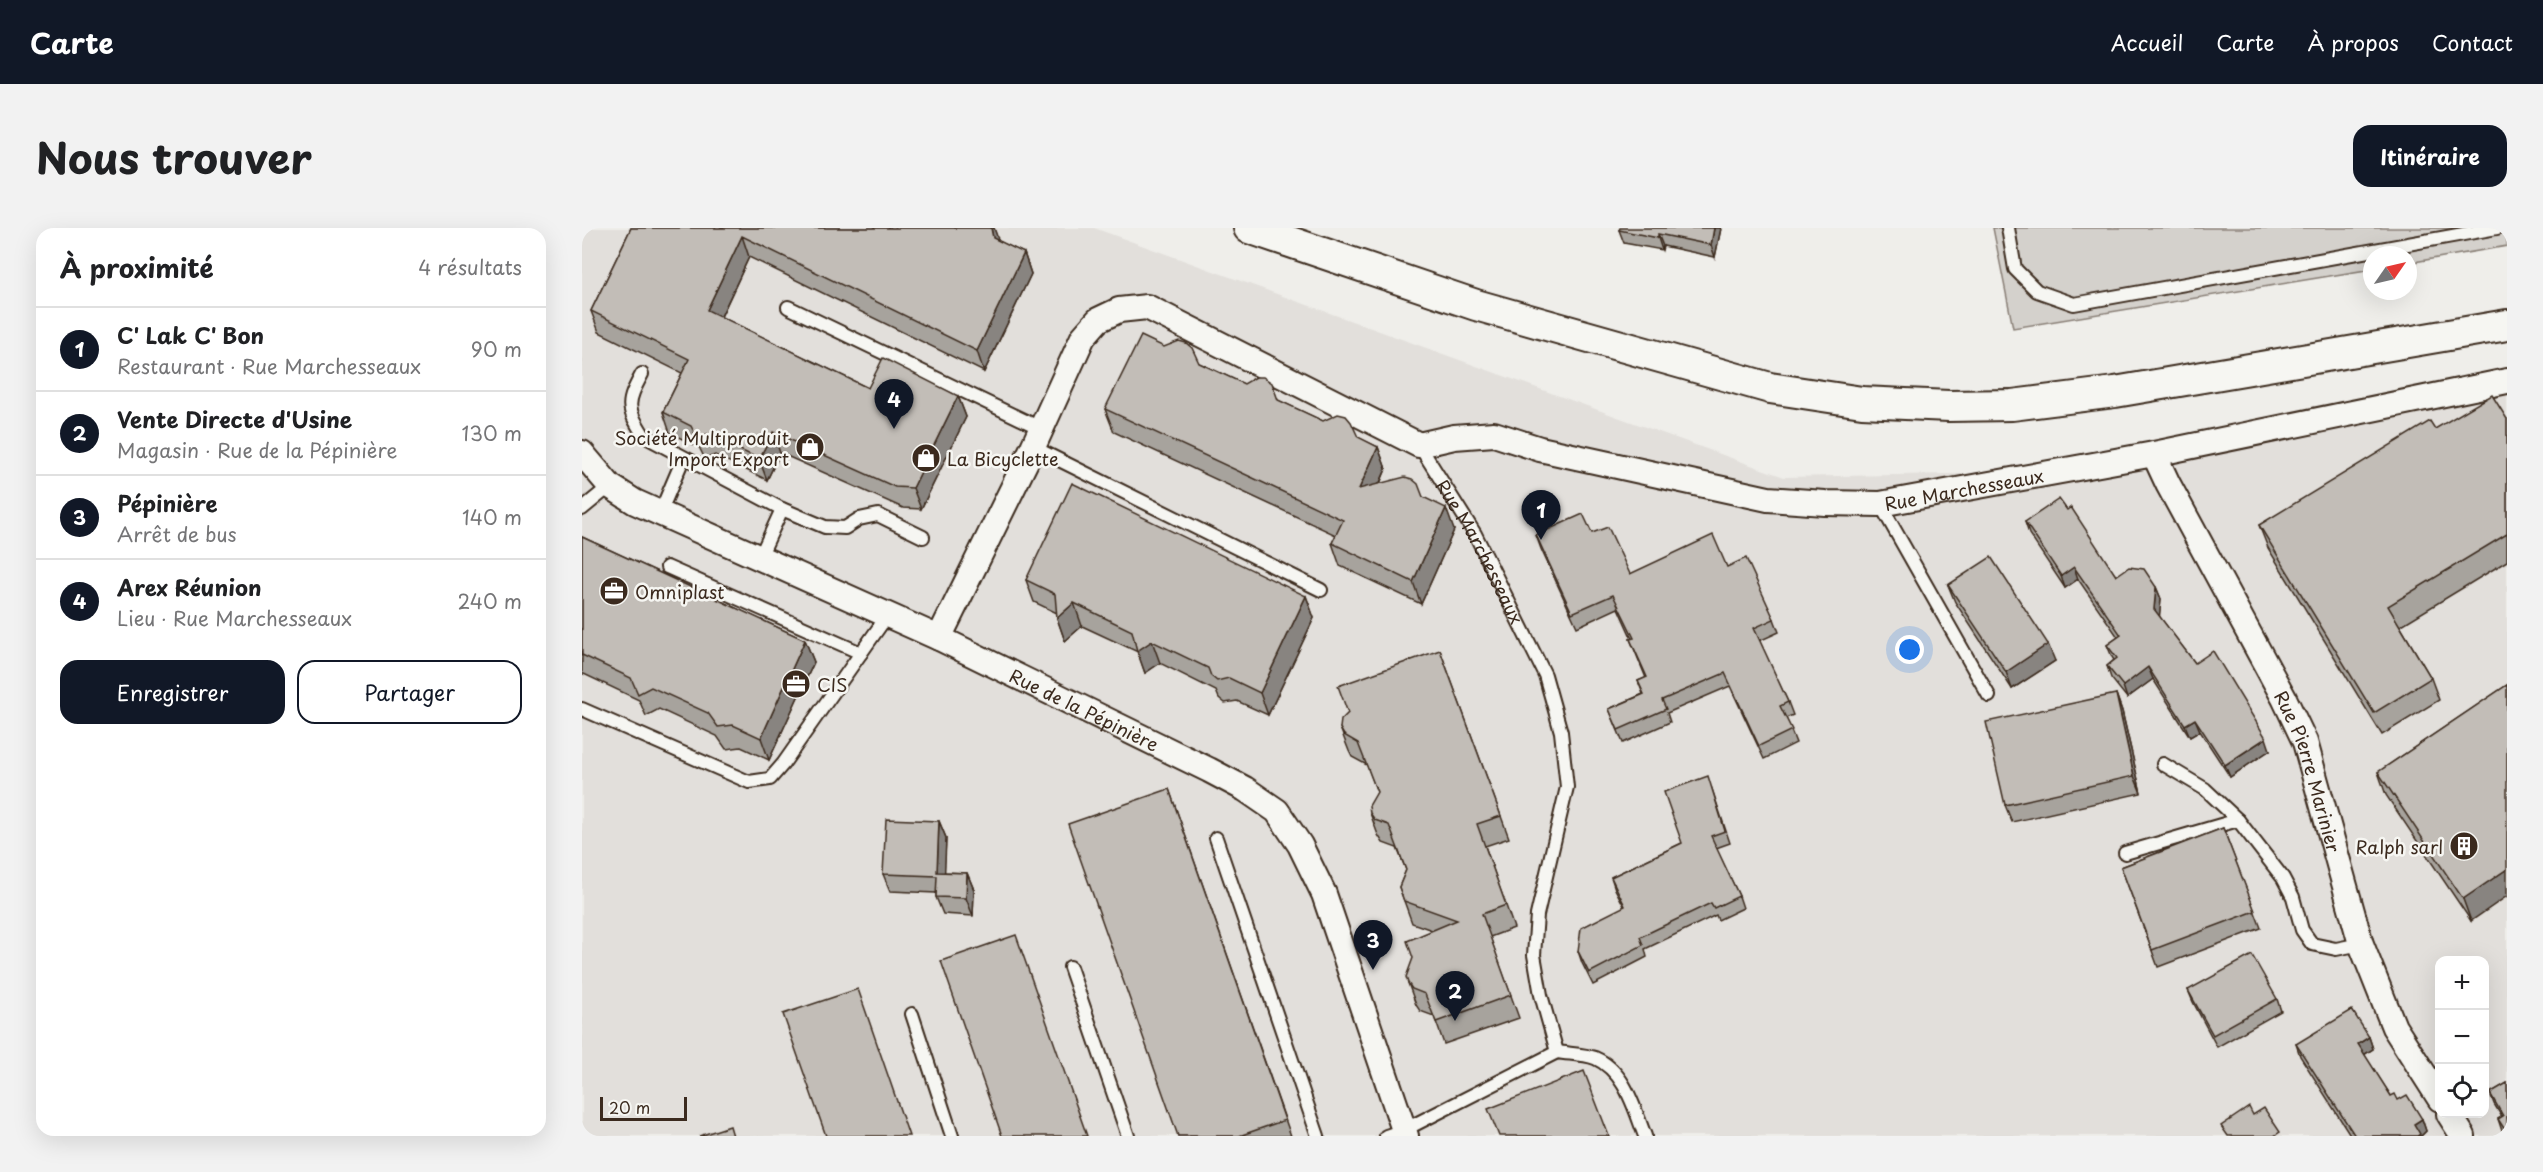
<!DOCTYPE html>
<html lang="fr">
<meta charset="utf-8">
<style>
body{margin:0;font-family:"Playpen Sans",sans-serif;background:#f2f2f2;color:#202124}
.controls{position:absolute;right:18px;bottom:18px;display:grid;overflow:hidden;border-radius:12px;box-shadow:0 6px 24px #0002}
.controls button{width:54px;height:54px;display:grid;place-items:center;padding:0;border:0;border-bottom:2px solid #e0e0e0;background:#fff;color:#202124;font:30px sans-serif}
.compass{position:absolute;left:1781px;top:18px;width:54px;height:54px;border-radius:50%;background:#fff;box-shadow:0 6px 24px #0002;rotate:56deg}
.scale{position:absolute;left:18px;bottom:15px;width:87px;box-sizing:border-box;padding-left:6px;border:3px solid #3b2a1e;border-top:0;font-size:16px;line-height:21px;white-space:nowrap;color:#3b2a1e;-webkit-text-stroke:4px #f6f6f2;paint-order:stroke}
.you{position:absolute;left:1328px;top:422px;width:21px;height:21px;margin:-15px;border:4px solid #fff;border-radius:50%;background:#1a73e8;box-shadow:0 0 0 9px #1a73e833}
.badge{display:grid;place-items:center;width:39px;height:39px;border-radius:50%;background:#111827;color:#fff;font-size:20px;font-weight:700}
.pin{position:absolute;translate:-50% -50px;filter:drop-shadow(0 2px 3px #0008)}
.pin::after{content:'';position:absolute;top:32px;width:21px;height:18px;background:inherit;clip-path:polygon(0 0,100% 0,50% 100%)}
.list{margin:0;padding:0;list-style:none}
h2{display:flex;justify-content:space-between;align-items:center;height:78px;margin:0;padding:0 24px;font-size:26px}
h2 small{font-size:20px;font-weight:400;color:#757577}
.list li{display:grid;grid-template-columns:39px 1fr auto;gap:18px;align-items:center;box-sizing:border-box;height:84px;padding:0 24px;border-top:2px solid #e0e0e0}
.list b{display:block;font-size:22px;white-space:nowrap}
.list p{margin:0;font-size:20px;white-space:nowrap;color:#757577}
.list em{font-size:20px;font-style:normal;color:#757577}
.actions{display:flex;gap:12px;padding:18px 24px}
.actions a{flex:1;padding:14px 0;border:2px solid #111827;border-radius:18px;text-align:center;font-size:21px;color:#111827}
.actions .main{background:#111827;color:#fff}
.icon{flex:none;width:33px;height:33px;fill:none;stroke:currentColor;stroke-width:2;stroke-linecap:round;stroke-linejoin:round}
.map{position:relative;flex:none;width:1925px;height:908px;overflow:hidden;border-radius:18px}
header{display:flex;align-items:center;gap:36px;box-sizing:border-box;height:84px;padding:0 30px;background:#111827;color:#fff}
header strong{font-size:28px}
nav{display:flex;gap:33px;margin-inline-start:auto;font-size:21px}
.intro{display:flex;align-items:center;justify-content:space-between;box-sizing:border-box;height:144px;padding:0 36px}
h1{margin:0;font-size:42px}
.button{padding:15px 27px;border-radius:18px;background:#111827;color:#fff;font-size:21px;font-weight:700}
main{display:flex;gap:36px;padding:0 36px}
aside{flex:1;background:#fff;border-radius:18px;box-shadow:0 6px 24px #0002}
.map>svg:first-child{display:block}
.built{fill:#e2dfdb;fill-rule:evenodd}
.green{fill:#d4d1cc;stroke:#887e75;stroke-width:1.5}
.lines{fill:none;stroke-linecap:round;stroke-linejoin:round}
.service-casing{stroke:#3b2a1e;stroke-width:16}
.minor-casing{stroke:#3b2a1e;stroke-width:28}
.tertiary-casing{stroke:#3b2a1e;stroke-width:34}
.service{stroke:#f6f6f2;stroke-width:12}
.minor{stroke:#f6f6f2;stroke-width:24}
.tertiary{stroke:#f6f6f2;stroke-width:30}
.wall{fill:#a7a39d;stroke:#3b2a1e;stroke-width:1.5}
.shaded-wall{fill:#888480;stroke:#3b2a1e;stroke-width:1.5}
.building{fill:#c2bdb7;stroke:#3b2a1e;stroke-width:1.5}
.labels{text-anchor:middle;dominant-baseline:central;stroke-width:5;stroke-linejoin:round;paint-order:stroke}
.poi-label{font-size:18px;fill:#3b2a1e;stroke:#f6f6f2;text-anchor:start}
.street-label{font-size:18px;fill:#3b2a1e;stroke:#f6f6f2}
</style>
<header>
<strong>Carte</strong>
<nav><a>Accueil</a><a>Carte</a><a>À propos</a><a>Contact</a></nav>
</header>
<div class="intro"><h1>Nous trouver</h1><a class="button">Itinéraire</a></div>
<main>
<aside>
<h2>À proximité<small>4 résultats</small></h2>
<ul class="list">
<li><span class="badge">1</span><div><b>C' Lak C' Bon</b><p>Restaurant · Rue Marchesseaux</p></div><em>90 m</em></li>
<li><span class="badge">2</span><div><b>Vente Directe d'Usine</b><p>Magasin · Rue de la Pépinière</p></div><em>130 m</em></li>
<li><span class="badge">3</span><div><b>Pépinière</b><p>Arrêt de bus</p></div><em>140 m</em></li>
<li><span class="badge">4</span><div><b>Arex Réunion</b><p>Lieu · Rue Marchesseaux</p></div><em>240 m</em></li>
</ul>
<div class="actions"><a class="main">Enregistrer</a><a>Partager</a></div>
</aside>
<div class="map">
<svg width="1925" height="908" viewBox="0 0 1925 908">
<rect width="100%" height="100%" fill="#efeeea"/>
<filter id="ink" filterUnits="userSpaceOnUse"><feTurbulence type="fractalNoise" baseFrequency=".0167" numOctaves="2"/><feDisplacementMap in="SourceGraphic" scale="12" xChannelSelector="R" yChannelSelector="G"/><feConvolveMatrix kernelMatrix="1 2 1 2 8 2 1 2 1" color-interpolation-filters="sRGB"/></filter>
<g filter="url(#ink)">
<!-- built -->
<path class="built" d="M0 0H512L1202 249 1426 245 1925 139V908H0ZM1858 732H1902V886H1858Z"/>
<!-- green -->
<path class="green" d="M1411 0H1925V18L1826 35V27H1790V41L1431 100Z"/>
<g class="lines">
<!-- service casing -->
<g class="service-casing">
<g id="service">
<path d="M1426 0 1433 41 1455 63 1492 76 1915 0"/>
<path d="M206 79 458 200"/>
<path d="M60 146C44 176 44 179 62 208L200 281 243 299 263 300 277 291 296 287 341 309"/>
<path id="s1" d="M837 217 893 306 963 447 979 504 985 559 955 687 952 727 959 767 975 824"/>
<path d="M451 219 739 362"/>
<path d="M1298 276 1407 468"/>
<path d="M0 281 28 258"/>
<path d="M78 285 101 231"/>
<path d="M178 329 200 281"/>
<path d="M85 339 279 425"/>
<path d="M0 481 167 554 188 551 201 536 305 388"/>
<path d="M1581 536 1623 561 1656 592 1701 650 1711 669 1720 702 1730 716 1754 721 1779 716"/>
<path d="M634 610 736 908"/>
<path d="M1543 625 1656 592"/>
<path d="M488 739 546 908"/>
<path d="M330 786 370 908"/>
<path d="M975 824C987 826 1002 826 1013 830 1043 843 1052 880 1063 908"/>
<path d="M804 908 822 902 975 824"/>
</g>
</g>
<!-- minor casing -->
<g class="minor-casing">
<g id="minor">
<path id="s2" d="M0 225 28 258 53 274 357 410 627 542 663 561 695 583 718 617 742 666 824 908"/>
<path id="s3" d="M1572 226 1586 256 1702 470 1723 514 1779 716 1812 799 1858 871"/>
<path id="s4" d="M357 410 451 219 501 109 516 92 537 82 565 79 837 217 872 209 912 206 958 221 1186 271 1243 275 1298 276 1572 226 1925 153"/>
<path d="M1867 886 1881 908"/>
</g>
</g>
<!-- tertiary casing -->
<g class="tertiary-casing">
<path id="tertiary" d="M667 0 894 77 1188 160 1280 174 1367 178 1430 177 1533 164 1925 97"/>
</g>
<!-- service -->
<use href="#service" class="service"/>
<!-- minor -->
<use href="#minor" class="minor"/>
<!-- tertiary -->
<use href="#tertiary" class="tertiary"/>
</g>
<!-- wall -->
<g class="wall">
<path d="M49 0H412L416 13 442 25 449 46 402 144 167 29 139 89 286 160 376 168 384 189 339 281 321 280 198 225 185 252 133 227 123 231 117 219 88 205 81 184 100 145 17 104 9 83Z"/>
<path d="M1139 0 1133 29 1081 18 1080 22 1042 15 1037 2Z"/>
<path d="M617 135 796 219 804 241 798 256 841 269 872 302 839 376 758 338 750 315 754 307 532 204 523 181Z"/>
<path d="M1925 191V333L1818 398 1849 450 1857 472 1800 507 1686 320 1677 297 1853 201Z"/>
<path d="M1485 282 1534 348 1574 359 1579 371 1577 388 1613 435 1688 522 1648 549 1618 503 1608 509 1571 451 1545 470 1529 450 1525 438 1532 432 1530 429 1525 417 1536 409 1496 351 1483 360 1447 306 1443 294Z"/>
<path d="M1010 305 1048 346 1145 339 1192 391 1197 404 1177 413 1206 474 1211 487 1204 490 1214 515 1182 531 1148 458 1085 485 1088 494 1041 515 1027 481 1061 466 1056 453 1064 450 1048 411H1050L1036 380 995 399 959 321 954 307Z"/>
<path d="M0 309 223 412 232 434 187 532 159 519 144 521 135 508 77 481 64 488 57 472 2 446H0Z"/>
<path d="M444 352 724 368 732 390 686 487 655 473 643 475 637 470 634 463 578 435 563 445 556 424 500 398 483 413 475 390V385L452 374Z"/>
<path d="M1366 357 1473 433 1430 461 1373 374Z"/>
<path d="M858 422 927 610 903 618 932 700 908 709 937 790 862 816 852 788 838 783 834 777 826 755 850 702 830 695 817 659 824 642 815 620 801 615 796 607 788 585 795 564 785 537 770 529 767 523 758 500Z"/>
<path d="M1925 457 1889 693 1804 567 1796 544Z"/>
<path d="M1534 466 1540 483 1559 565 1430 594 1423 577Z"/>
<path d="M587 561 709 908H596Z"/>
<path d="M1130 561 1148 615 1134 620 1157 668 1161 680 1136 692 1134 687 1063 721 1065 729 1011 757 1000 735 996 723 1042 678 1033 661 1029 649 1100 615Z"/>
<path d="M357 593 364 610 362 644 385 645 392 662 391 688 361 686 354 669V665L308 663 301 646Z"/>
<path d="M1641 600 1679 700 1576 739 1539 639Z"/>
<path d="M1606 762 1695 771 1699 783 1635 819 1611 774Z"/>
<path d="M1787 809 1791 821 1782 827 1809 868 1816 872 1840 891 1844 903 1839 908H1769L1718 828 1714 816Z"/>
<path d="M1925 855V908H1924L1920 903 1916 891 1920 889 1912 876 1908 865Z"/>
</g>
<!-- shaded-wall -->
<g class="shaded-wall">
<path d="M409 0H412L416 11 418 31 411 10Z"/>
<path d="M1132 0H1139L1133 29 1129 17Z"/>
<path d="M1076 6 1081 18 1080 22 1076 10Z"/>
<path d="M160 8 167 29 132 103 125 82Z"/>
<path d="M442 25 449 46 402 144 395 123Z"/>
<path d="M376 168 384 189 339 281 331 260Z"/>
<path d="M191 204 198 225 185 252 177 231Z"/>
<path d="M796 219 804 241 785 283 777 261Z"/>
<path d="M864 280 872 302 839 376 831 354Z"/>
<path d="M1492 339 1496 351 1483 360 1479 348Z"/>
<path d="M1574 359 1579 371 1577 394 1572 381Z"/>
<path d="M724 368 732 390 686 487 678 465Z"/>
<path d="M492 375 500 398 483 413 475 390Z"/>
<path d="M223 412 232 434 187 532 179 510Z"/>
<path d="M570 413 578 435 563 445 555 423Z"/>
<path d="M1466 416 1473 433 1430 461 1424 444Z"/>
<path d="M1566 439 1571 451 1545 470 1541 458Z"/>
<path d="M1534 466 1540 483 1559 565 1552 548Z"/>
<path d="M1613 491 1618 503 1608 509 1603 497Z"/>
<path d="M1684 510 1688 522 1648 549 1643 537Z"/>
<path d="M357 593 364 610 362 661 355 644Z"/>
<path d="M1925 641V668L1889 693 1881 671Z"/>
<path d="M385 645 392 662 391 688 384 670Z"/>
<path d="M1787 809 1791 821 1780 828 1776 816Z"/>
<path d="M1840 891 1844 903 1839 908H1835L1832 896Z"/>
</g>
<!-- building -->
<g class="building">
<path d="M49 0H409L411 10 442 25 395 123 160 8 125 82 286 160 301 130 376 168 331 260 313 259 191 204 177 231 125 206 115 210 109 198 81 184 107 131 9 83Z"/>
<path d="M1038 0H1132L1129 17 1076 6V10L1037 2Z"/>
<path d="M559 108 582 119 597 113 604 115 610 120 617 135 662 156 674 149H681L690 155 696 172 741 193 756 186 764 188 769 194 776 209 796 219 777 261 823 249 830 251 836 256 841 269 864 280 831 354 750 315 761 292 523 181Z"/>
<path d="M1910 167 1925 191V306L1806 378 1849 450 1792 485 1677 297 1848 193 1853 201Z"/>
<path d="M490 255 724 368 678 465 647 450 635 453 629 448 626 440 570 413 555 423 550 403 492 375 475 390 473 366 444 352Z"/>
<path d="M1477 271 1485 282 1489 279 1534 348 1547 339 1562 341 1574 359 1572 381 1613 435 1631 423 1684 510 1643 537 1613 491 1603 497 1566 439 1541 458 1525 438 1535 430 1525 417 1539 407 1492 339 1479 348 1443 294Z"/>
<path d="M1001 286 1010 305 1026 299 1048 346 1131 307 1145 339 1164 330 1192 391 1172 400 1206 474 1198 478 1210 502 1177 518 1143 445 1080 472 1084 481 1036 502 1027 481 1062 466 1056 453 1065 449 1048 411 1052 410 1031 367 990 385 954 307Z"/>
<path d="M0 309 223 412 179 510 151 497 136 499 126 485 69 459 56 466 49 450 0 427Z"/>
<path d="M1409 329 1466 416 1424 444 1366 357Z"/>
<path d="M858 422 919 588 895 596 924 677 900 686 929 767 854 794 843 766 830 761 826 755 824 749 831 730 825 713 875 692 822 673 817 659 824 642 807 597 793 592 788 585 787 578 795 564 776 515 762 507 758 500 759 492 766 485 756 458Z"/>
<path d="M1925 457V641L1881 671 1796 544Z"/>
<path d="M1534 466 1552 548 1423 577 1404 494Z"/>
<path d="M1126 548 1143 603 1129 608 1157 668 1132 680 1129 675 1058 709 1061 717 1007 745 996 723 999 700 1043 678 1029 649 1100 615 1082 564Z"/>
<path d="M587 561 703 892 657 908H596L486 596Z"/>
<path d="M304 591 357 593 355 644 385 645 384 670 354 669 355 648 301 646Z"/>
<path d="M1641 600 1673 683 1570 722 1539 639Z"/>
<path d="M434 707 505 908H420L359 733Z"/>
<path d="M1670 727 1695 771 1631 807 1606 762Z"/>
<path d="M276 761 327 908H244L201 786Z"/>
<path d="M1770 782 1787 809 1776 816 1809 868 1813 866 1816 872 1825 867 1840 891 1832 896 1838 906 1835 908H1773L1714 816Z"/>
<path d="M1002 843 1027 908H917L906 881Z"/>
<path d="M1925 855V905L1916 891 1921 888 1908 865Z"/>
<path d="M1667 879 1671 887 1682 880 1698 904 1692 908H1646L1639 898Z"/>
<path d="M148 898 151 908H117Z"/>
</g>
</g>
<!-- icons -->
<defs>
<g id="shop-disc" transform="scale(1.5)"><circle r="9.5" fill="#3b2a1e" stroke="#f6f6f2"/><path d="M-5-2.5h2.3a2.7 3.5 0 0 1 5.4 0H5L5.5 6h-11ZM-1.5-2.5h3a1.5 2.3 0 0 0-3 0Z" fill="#fff"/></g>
<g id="office-disc" transform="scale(1.5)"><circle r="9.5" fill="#3b2a1e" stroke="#f6f6f2"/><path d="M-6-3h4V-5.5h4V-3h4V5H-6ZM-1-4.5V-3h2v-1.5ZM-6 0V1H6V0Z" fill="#fff"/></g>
<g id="building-disc" transform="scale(1.5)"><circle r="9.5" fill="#3b2a1e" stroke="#f6f6f2"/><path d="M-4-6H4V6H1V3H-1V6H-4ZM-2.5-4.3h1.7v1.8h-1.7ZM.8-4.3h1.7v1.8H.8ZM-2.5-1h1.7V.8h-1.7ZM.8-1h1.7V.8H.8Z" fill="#fff"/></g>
</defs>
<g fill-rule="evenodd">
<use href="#shop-disc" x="228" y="219"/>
<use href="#shop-disc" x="344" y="230"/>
<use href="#office-disc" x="32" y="363"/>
<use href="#office-disc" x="214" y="456"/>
<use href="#building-disc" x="1882" y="618"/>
</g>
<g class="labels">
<!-- poi labels -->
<g class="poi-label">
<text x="207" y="209" text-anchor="end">Société Multiproduit<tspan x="207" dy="21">Import Export</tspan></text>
<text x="365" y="230">La Bicyclette</text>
<text x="53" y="363">Omniplast</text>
<text x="235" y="456">CIS</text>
<text x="1861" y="618" text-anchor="end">Ralph sarl</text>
</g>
<!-- street labels -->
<g class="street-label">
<text stroke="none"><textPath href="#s4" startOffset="1268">Rue Marchesseaux</textPath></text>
<text stroke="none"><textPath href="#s1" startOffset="123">Rue Marchesseaux</textPath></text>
<text stroke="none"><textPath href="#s2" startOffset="568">Rue de la Pépinière</textPath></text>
<text stroke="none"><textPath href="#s3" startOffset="354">Rue Pierre Marinier</textPath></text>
</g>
</g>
</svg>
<div class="controls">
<button>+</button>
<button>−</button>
<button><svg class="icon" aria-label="locate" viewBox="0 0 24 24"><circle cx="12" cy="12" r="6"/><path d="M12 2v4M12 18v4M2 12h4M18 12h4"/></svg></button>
</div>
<svg class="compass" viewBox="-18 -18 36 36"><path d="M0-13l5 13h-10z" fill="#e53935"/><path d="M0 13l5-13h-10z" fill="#757577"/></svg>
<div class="scale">20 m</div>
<div class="you"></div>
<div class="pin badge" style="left:959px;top:312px">1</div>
<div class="pin badge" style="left:873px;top:793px">2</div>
<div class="pin badge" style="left:791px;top:742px">3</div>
<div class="pin badge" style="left:312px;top:201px">4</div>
</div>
</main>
